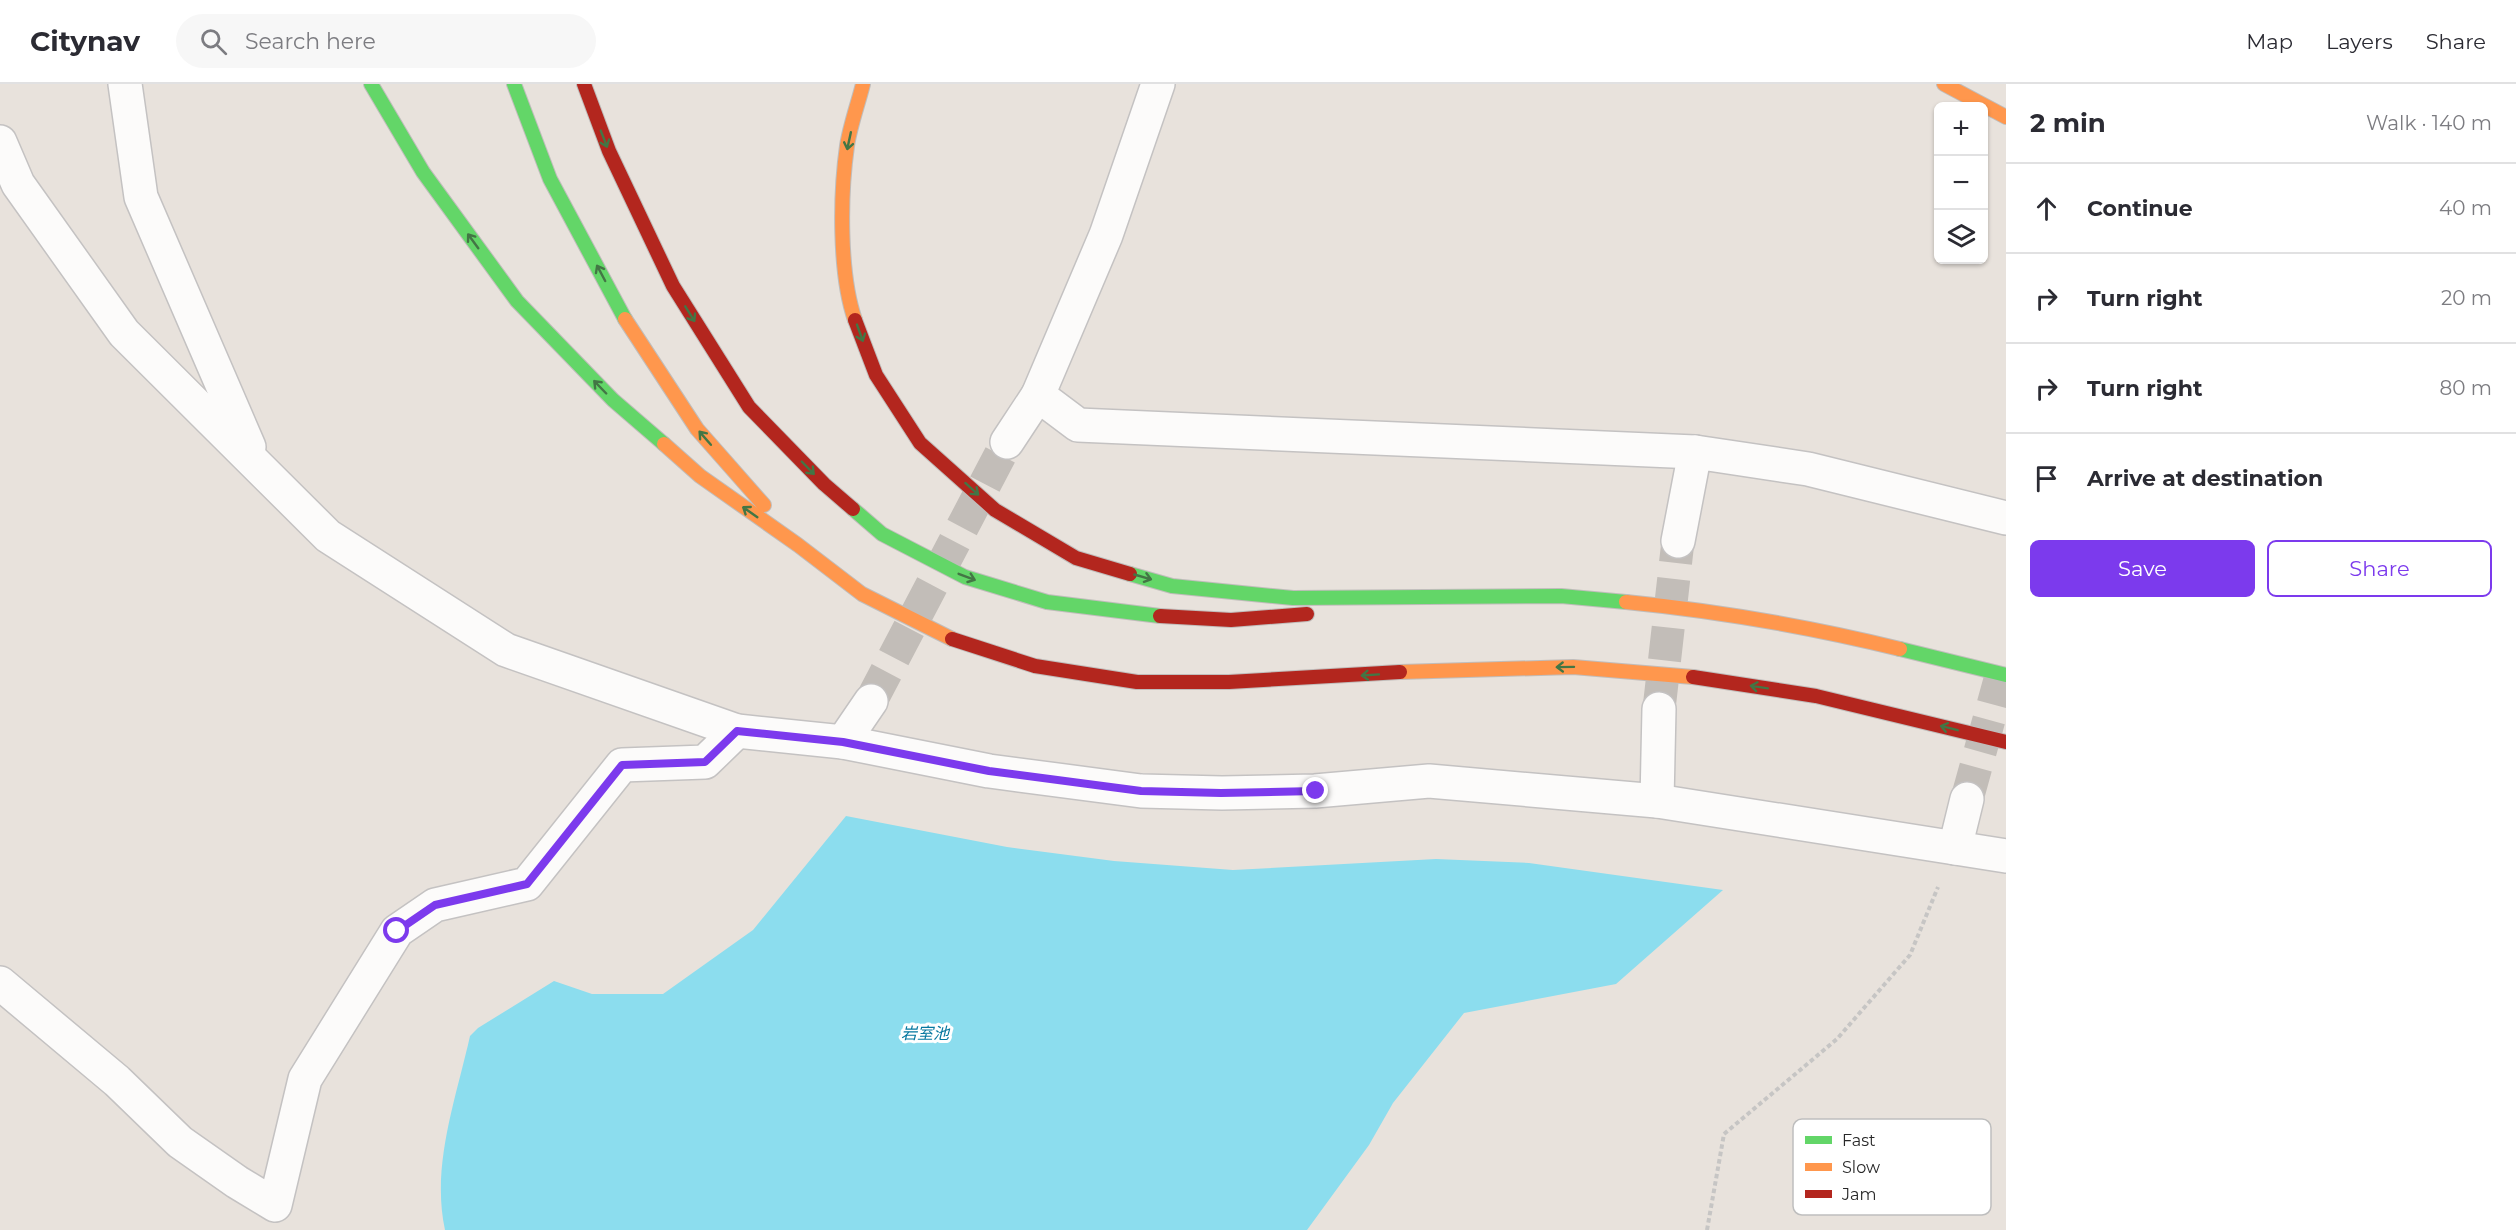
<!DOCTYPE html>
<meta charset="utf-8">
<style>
body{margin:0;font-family:Montserrat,"Noto Sans JP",sans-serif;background:#f7f7f7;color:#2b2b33}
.controls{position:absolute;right:18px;top:18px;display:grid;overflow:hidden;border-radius:9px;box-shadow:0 2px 4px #0004}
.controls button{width:54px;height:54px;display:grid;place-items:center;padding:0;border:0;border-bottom:2px solid #e1e1e2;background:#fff;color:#2b2b33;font:30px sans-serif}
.stop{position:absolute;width:18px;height:18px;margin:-14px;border:4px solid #7c3aed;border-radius:50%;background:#fff}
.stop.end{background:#7c3aed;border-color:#fff;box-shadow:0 2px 6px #0008}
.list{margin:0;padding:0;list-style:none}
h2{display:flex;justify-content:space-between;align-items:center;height:78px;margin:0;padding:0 24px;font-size:26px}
h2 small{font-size:20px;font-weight:400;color:#7c7c81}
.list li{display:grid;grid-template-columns:39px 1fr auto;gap:18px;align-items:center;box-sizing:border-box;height:90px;padding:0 24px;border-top:2px solid #e1e1e2}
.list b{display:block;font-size:22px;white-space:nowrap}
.list em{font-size:20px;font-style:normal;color:#7c7c81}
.actions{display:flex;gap:12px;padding:18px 24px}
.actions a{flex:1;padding:14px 0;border:2px solid #7c3aed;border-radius:9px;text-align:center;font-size:21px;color:#7c3aed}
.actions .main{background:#7c3aed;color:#fff}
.icon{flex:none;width:33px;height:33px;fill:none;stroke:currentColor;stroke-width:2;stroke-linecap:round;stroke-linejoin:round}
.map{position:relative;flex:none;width:2006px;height:1146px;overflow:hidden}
header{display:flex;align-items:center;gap:36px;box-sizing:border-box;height:84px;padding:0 30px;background:#fff;border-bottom:2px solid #e1e1e2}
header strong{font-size:28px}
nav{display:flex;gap:33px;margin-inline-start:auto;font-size:21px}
.search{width:420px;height:54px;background:#f7f7f7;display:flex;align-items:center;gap:15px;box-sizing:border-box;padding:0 21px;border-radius:33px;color:#7c7c81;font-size:22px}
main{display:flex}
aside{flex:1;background:#fff}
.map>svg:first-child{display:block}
.water{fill:#8cddee}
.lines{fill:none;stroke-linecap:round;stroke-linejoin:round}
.street-tunnel{stroke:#c2bdb8;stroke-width:33;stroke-dasharray:33 16;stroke-linecap:butt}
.street-casing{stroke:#c4c2c2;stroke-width:36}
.fast-casing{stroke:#c0bdbb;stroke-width:16}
.slow-casing{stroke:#c0bdbb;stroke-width:16}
.jam-casing{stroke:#c0bdbb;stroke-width:16}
.path{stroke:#c6c5c4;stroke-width:4;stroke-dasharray:4.5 3;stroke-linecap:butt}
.street{stroke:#fcfbfa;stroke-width:33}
.fast{stroke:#63d668;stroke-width:14}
.slow{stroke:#ff974d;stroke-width:14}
.jam{stroke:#b3261e;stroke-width:14}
.oneway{stroke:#437645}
.route{stroke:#7c3aed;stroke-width:8}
.labels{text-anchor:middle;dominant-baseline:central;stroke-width:6;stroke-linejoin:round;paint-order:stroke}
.water-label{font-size:16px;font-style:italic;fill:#05779f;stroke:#fff}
.key{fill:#fff;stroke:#bebebe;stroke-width:1.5}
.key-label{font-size:16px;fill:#282828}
</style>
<header>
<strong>Citynav</strong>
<div class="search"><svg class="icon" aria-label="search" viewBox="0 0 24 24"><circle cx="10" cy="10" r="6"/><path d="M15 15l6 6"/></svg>Search here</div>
<nav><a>Map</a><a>Layers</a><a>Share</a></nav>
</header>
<main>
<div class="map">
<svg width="2006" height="1146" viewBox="0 0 2006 1146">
<rect width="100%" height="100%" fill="#e8e2dc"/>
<!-- water -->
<path class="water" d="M846 732 1007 763 1114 777 1233 786 1436 775 1529 779 1723 806 1616 900 1464 929 1393 1019 1369 1061 1307 1146H445C431 1082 456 1015 470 952L478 944 554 897 592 910H663L753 846Z"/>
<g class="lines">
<!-- street-tunnel -->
<g class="street-tunnel">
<path d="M871 617 1007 358"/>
<path d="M1659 625 1678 457"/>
<path d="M1967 715 2006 574"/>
</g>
<!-- street casing -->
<g class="street-casing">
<g id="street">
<path d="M125 0 141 113 249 363"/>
<path d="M1158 0 1106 151 1038 311 1078 341 1695 368"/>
<path d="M0 58 18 100 124 249 328 452 506 566 737 647 843 658 989 687 1141 707 1222 709 1315 707 1429 697 1657 717 1659 625"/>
<path d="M1007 358 1038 311"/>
<path d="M1678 457 1695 368 1808 385 2006 434"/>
<path d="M843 658 871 617"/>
<path d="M1657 717 2006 772"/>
<path d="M1955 764 1967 715"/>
<path d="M0 899 117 997 180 1058 237 1098 275 1121 305 995 397 847 435 821 527 800 622 681 705 678 737 647"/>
</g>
</g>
<!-- fast casing -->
<g class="fast-casing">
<g id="fast">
<path d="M371 0 423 88 517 217 613 316 664 360"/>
<path d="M514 0 550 95 625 235"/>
<path d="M853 425 882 450 965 493 1047 518 1160 532"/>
<path d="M1130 490 1172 502 1293 514 1561 512 1626 518"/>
<path d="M1900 565 2006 591"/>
</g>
</g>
<!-- slow casing -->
<g class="slow-casing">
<g id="slow">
<path d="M1944 0 2006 33"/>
<path d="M625 235 697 345 764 421"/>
<path d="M855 236C839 190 840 111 847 62 850 42 858 20 863 0"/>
<path d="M664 360 700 392 798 461 862 510 952 555"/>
<path d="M1626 518C1718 527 1810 543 1900 565"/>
<path d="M1400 588 1573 583 1693 593"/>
</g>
</g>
<!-- jam casing -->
<g class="jam-casing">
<g id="jam">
<path d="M584 0 609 67 673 202 749 323 824 400 853 425"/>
<path d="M855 236 876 291 920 359 995 426 1076 474 1130 490"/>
<path d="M1160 532 1231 536 1307 530"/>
<path d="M952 555 1035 582 1137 598H1229L1400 588"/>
<path d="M1693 593 1816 612 2006 658"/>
</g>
</g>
<!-- path -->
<path class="path" d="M1707 1146 1724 1050 1837 955 1910 871 1938 803"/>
<!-- street -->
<use href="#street" class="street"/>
<!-- fast -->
<use href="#fast" class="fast"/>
<!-- slow -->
<use href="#slow" class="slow"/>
<!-- jam -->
<use href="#jam" class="jam"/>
</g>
<!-- one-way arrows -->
<defs><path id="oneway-shaft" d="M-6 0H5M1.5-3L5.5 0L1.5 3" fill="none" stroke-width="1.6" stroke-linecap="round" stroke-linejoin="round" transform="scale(1.5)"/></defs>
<g class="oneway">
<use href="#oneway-shaft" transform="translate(604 55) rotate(69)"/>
<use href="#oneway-shaft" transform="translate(849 57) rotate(102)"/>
<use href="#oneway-shaft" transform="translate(473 157) rotate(-126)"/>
<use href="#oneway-shaft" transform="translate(601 189) rotate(-118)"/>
<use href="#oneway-shaft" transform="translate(690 230) rotate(58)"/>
<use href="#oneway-shaft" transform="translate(860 249) rotate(70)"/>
<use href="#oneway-shaft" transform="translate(600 303) rotate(-134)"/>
<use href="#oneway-shaft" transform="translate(705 354) rotate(-131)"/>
<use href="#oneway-shaft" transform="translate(808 384) rotate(46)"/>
<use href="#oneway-shaft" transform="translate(972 405) rotate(42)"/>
<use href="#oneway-shaft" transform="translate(750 428) rotate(-145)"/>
<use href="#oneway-shaft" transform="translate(967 493) rotate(21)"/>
<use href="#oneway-shaft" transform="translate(1143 493) rotate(16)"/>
<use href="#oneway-shaft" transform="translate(1565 583) rotate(179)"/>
<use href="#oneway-shaft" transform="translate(1370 591) rotate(176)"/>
<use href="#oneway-shaft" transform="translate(1759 603) rotate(-171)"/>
<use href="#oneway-shaft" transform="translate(1949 644) rotate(-166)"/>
</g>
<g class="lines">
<!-- route -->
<path class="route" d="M397 847 435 821 527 800 622 681 705 678 737 647 843 658 989 687 1141 707 1221 709 1316 707"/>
</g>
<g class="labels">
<!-- water labels -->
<g class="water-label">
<text x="925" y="949">岩室池</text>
</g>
</g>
<!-- legend -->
<rect x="1793" y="1035" width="198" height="96" rx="9" class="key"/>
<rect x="1805" y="1052" width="27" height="8" fill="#63d668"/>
<rect x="1805" y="1079" width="27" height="8" fill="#ff974d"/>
<rect x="1805" y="1106" width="27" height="8" fill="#b3261e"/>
<g class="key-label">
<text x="1842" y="1062">Fast</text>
<text x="1842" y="1089">Slow</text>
<text x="1842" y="1116">Jam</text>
</g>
</svg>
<div class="controls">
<button>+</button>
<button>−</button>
<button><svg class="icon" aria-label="layers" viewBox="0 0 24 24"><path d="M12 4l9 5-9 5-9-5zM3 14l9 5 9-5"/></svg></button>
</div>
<div class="stop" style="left:397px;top:847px"></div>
<div class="stop end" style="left:1316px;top:707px"></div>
</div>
<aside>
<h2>2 min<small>Walk · 140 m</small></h2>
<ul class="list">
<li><svg class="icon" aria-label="ahead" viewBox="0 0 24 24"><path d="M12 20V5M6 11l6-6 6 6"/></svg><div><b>Continue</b></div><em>40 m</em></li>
<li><svg class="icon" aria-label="right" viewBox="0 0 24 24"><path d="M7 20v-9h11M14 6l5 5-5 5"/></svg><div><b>Turn right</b></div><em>20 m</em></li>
<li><svg class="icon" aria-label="right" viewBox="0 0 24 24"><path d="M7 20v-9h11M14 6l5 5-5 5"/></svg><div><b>Turn right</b></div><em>80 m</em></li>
<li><svg class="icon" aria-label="arrive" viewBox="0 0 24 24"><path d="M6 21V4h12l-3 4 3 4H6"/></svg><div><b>Arrive at destination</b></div></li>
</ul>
<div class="actions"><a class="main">Save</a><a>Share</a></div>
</aside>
</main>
